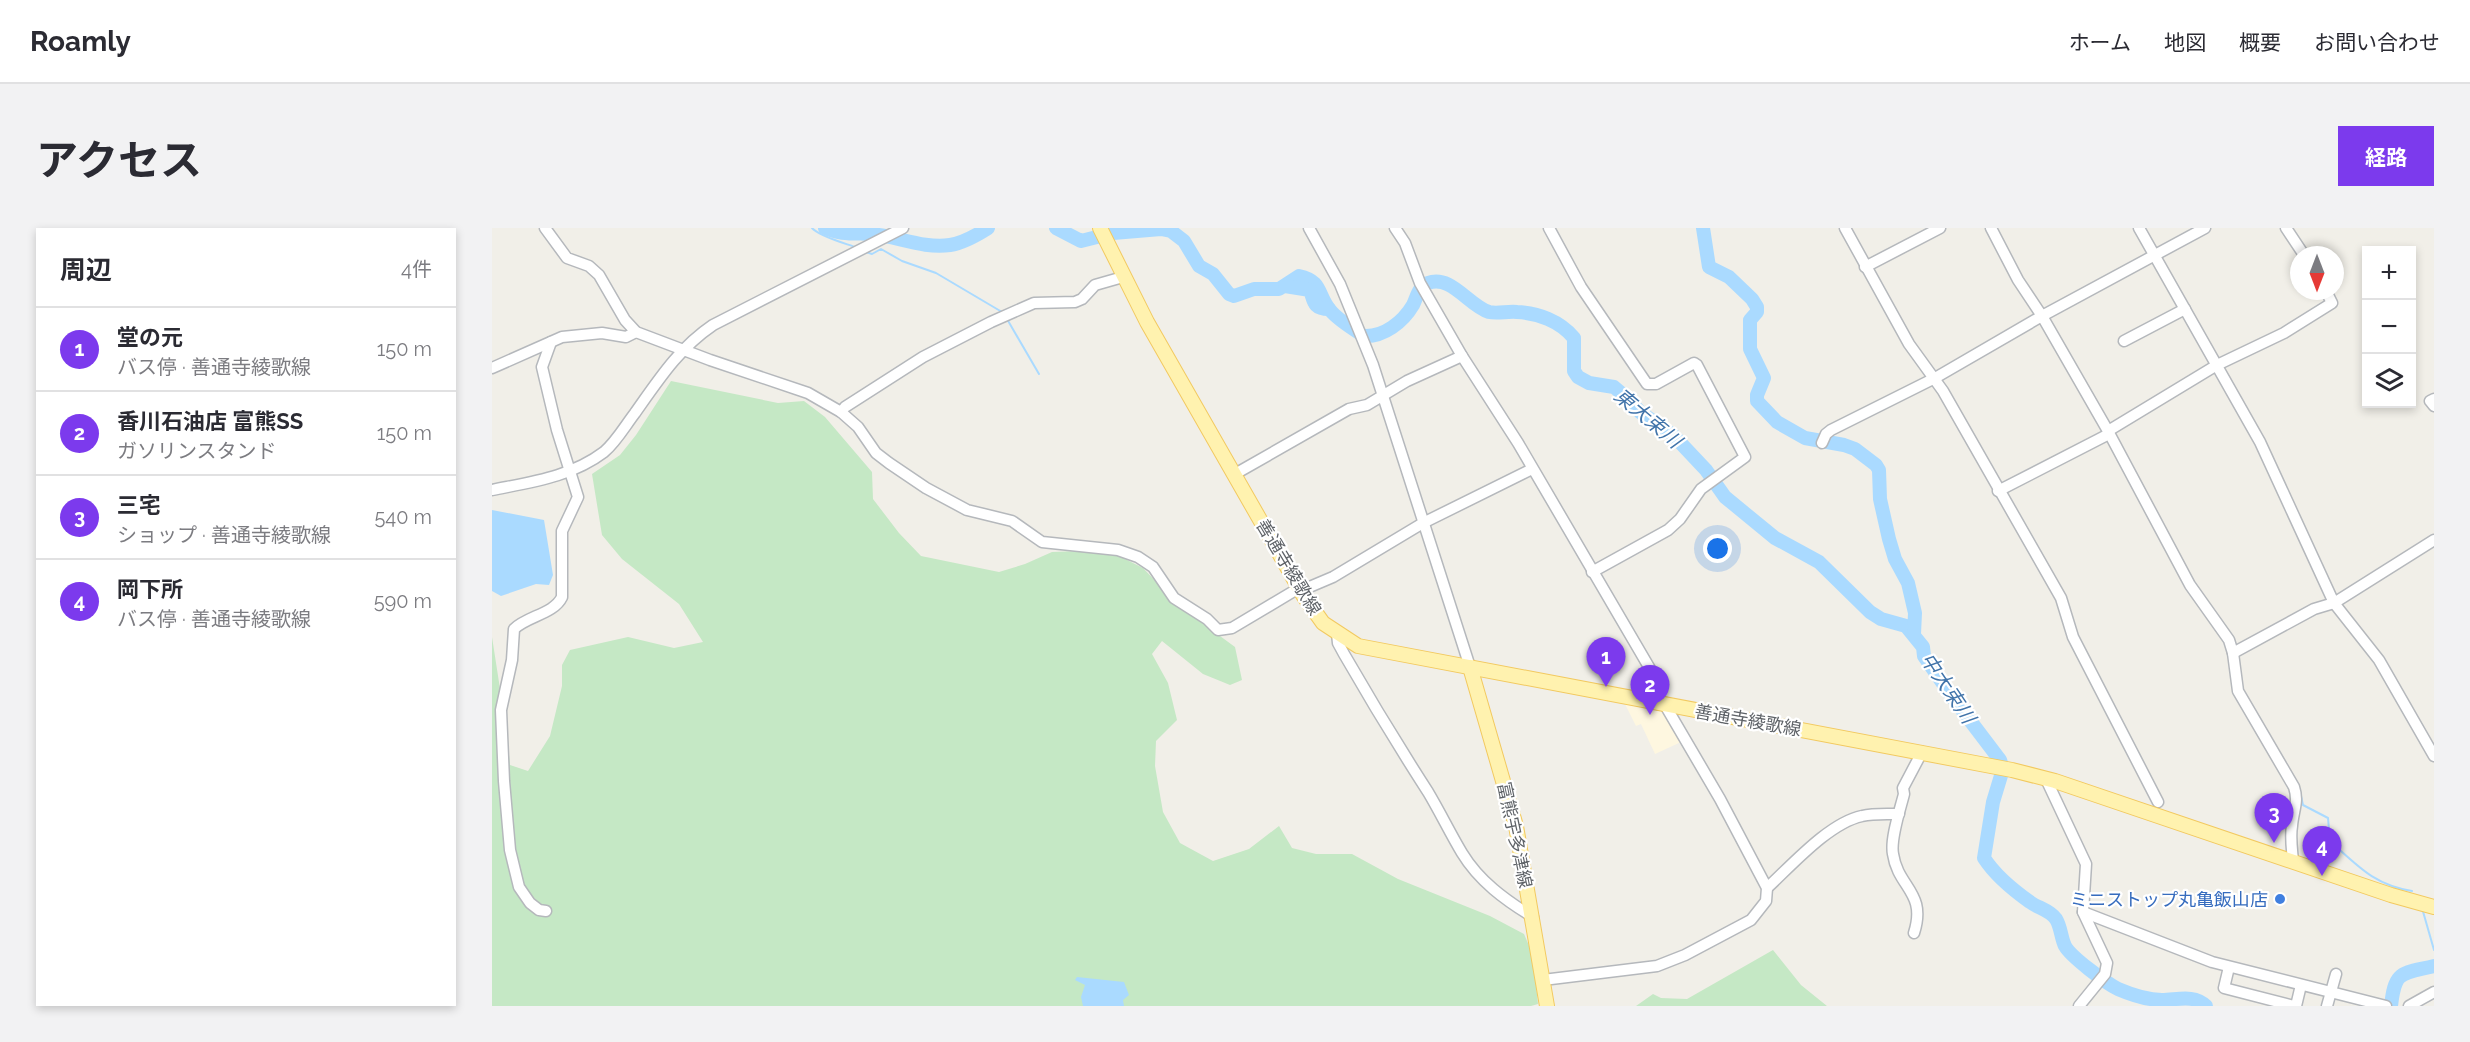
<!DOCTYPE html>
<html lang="ja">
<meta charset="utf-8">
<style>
body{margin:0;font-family:Raleway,"Noto Sans JP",sans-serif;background:#f2f2f3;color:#2b2b33}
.controls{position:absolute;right:18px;top:18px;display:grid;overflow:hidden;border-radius:0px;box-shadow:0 3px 9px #0003}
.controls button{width:54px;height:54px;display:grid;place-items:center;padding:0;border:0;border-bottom:2px solid #e1e1e2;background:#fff;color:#2b2b33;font:30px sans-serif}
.compass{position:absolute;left:1798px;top:18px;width:54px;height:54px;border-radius:50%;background:#fff;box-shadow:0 3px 9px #0003;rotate:180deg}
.you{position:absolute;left:1226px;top:321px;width:21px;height:21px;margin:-15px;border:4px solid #fff;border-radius:50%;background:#1a73e8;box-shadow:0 0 0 9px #1a73e833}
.badge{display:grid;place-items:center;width:39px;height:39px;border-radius:50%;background:#7c3aed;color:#fff;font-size:20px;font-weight:700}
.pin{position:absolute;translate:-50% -50px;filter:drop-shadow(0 2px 3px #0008)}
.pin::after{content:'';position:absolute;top:32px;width:21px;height:18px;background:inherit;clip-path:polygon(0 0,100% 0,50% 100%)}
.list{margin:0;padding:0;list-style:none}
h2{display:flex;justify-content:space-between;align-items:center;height:78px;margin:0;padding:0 24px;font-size:26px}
h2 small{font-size:20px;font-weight:400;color:#7c7c81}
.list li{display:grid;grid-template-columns:39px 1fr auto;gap:18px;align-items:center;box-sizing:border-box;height:84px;padding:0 24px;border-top:2px solid #e1e1e2}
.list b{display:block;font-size:22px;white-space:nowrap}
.list p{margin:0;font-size:20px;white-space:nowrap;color:#7c7c81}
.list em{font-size:20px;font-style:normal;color:#7c7c81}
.icon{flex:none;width:33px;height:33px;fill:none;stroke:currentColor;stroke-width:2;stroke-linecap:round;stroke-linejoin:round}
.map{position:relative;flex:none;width:1942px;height:778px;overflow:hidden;border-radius:0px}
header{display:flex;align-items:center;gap:36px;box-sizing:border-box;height:84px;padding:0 30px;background:#fff;border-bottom:2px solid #e1e1e2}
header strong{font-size:28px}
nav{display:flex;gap:33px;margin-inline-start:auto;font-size:21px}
.intro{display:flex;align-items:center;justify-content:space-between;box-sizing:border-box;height:144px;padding:0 36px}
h1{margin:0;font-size:42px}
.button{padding:15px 27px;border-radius:0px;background:#7c3aed;color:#fff;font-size:21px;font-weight:700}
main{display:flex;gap:36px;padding:0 36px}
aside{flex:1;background:#fff;border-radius:0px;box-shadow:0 3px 9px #0003}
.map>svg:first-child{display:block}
.commercial{fill:#fef7e0}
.green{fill:#c5e8c5}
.water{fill:#aadaff}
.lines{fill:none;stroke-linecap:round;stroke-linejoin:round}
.stream{stroke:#aadaff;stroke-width:2}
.river{stroke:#aadaff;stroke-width:14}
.minor-casing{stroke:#b5b8bc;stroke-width:13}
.major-casing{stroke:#f2c960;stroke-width:16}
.minor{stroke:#fff;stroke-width:10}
.major{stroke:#fff2af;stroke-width:14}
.shop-dot{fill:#3f7fe0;stroke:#fff;stroke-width:2}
.labels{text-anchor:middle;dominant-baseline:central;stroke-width:4.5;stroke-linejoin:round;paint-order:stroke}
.street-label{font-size:18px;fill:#5f6368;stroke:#fff}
.shop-label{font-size:18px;fill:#366cbe;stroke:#fff;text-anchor:end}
.water-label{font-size:20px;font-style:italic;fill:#4174aa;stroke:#fff}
</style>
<header>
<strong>Roamly</strong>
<nav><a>ホーム</a><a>地図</a><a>概要</a><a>お問い合わせ</a></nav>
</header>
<div class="intro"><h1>アクセス</h1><a class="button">経路</a></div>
<main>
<aside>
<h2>周辺<small>4件</small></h2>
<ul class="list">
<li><span class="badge">1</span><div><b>堂の元</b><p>バス停 · 善通寺綾歌線</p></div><em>150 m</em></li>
<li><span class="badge">2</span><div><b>香川石油店 富熊SS</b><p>ガソリンスタンド</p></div><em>150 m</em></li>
<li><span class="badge">3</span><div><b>三宅</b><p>ショップ · 善通寺綾歌線</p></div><em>540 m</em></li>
<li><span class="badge">4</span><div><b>岡下所</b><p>バス停 · 善通寺綾歌線</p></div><em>590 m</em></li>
</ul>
</aside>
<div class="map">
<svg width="1942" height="778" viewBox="0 0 1942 778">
<rect width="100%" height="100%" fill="#f1efe8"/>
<!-- commercial -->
<path class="commercial" d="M1132 474 1172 481 1189 514 1163 526 1149 496 1144 498Z"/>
<!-- green -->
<g class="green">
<path d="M179 153 286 175 312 173 333 189 380 244 381 271 407 305 429 328 507 344 533 336 560 324 615 322 651 340 687 378 743 419 750 452 738 457 711 446 670 413 660 426 676 455 685 492 664 513 663 538 671 584 688 615 721 633 757 621 787 598 800 620 824 626H860L906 651 998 688 1032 706 1041 727 1046 776 1039 778H0V409L15 506 18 537 36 543 58 508 70 458V437L78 422 136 409 182 420 211 414 187 376 130 331 110 307 100 246 128 227 144 207Z"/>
<path d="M1281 722 1309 757 1335 778H1144L1161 766 1169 770 1195 771Z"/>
</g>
<!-- water -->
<g class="water">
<path d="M0 282 52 292 61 347 57 357 44 356 9 368 0 363Z"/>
<path d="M585 749 632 754 637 767 631 772 632 778H591L589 769 593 757 583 752Z"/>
</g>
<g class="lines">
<!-- stream -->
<g class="stream">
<path d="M320 0C327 8 352 15 363 19"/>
<path d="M374 24 380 26 389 21 410 33 444 45 510 84"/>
<path d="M515 91 547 146"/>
<path d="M1809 568 1811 577 1836 590 1838 613C1866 638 1882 657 1920 663"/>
<path d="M1930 680 1942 722"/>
</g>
<!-- river -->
<g class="river">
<path d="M333 0C348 7 364 5 379 6 405 8 431 21 458 17 471 15 485 7 496 0"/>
<path d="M564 0 589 13 621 5 669 1 679 3 692 13 707 38 721 46 737 66 742 68 762 61H787L807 48C831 53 825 67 838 82 846 92 861 101 872 108 892 109 911 94 921 77 925 69 926 59 936 55 959 46 977 78 997 84 1005 86 1016 83 1025 84 1046 85 1068 93 1082 110V143L1086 149 1097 155 1122 159 1135 170 1148 184 1182 208 1214 242 1233 269 1283 310 1327 334 1378 384 1389 391 1414 398 1431 419 1432 428 1461 470 1508 532 1511 541 1501 574 1492 630C1503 647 1521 662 1538 674 1546 680 1558 682 1564 691 1569 699 1569 710 1573 718 1579 729 1614 755 1626 761 1640 767 1655 772 1670 772 1685 772 1702 766 1714 778"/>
<path d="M1211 0 1217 39 1237 49 1260 71 1265 79V84L1258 92V121L1272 150 1265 167V173L1285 194 1313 210 1352 217 1363 221 1384 237 1387 242 1388 271 1397 311 1403 331 1416 355 1423 385 1422 406"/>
<path d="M793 58 818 62C822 73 821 81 837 81"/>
<path d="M1899 778C1903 742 1909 746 1942 738"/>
</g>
<!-- minor casing -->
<g class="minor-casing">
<g id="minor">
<path d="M53 0 75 30 97 38 107 47 133 92 144 104 218 132 316 165 349 184 366 199 384 225 397 235 434 260 475 282 520 293 550 314 626 322 646 329 661 339 682 370 715 391 726 402 740 400 807 360"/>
<path d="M817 0 848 56 881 137 978 439"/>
<path d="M903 0 913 15 928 55 970 128 1026 215 1164 451 1166 476"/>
<path d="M1057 0 1089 59 1155 156H1164L1202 135 1205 137 1253 229 1209 261 1188 291 1176 302 1100 344"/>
<path d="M1353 0 1417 116 1451 163 1569 370 1581 409 1666 574"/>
<path d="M1499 0 1526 52 1550 88 1713 0"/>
<path d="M1647 0 1768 214 1842 375 1887 432 1942 528"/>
<path d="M1794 0 1812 27"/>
<path d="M1373 39 1448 0"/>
<path d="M1632 113 1693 81"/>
<path d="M0 140 70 109 110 105 134 109 144 104"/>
<path d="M1942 171 1938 173 1942 178"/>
<path d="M349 184 353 179 431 129 499 94 542 75 583 74 590 71 603 57 631 49"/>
<path d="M1616 203 1725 137 1792 105 1840 75 1834 63"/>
<path d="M1330 215 1334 206 1339 202 1443 150 1550 88 1616 203 1698 357 1737 412 1741 425 1746 463 1802 559C1807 574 1801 583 1800 598 1798 609 1800 621 1801 633"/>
<path d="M743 246 857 181 875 177 915 153 970 128"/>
<path d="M0 262C39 254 79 249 112 224 124 214 133 198 143 185 167 151 187 120 221 97L411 0"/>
<path d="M1506 263 1617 206"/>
<path d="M808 363 841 349 931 295 1040 241"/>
<path d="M845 405 846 415 852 426C879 473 907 519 936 564 948 584 958 605 970 625 987 653 1013 672 1041 689"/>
<path d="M1741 425 1822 381 1842 375 1942 312"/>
<path d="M1554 551 1594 636 1591 684 1615 735 1613 746 1587 778"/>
<path d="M1275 660C1300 637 1337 595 1370 588 1382 585 1395 586 1407 586"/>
<path d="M54 683 47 682 38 675 27 659 18 622 12 553 9 482 20 432 22 401C35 388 62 386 70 369V303L86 269 65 202 50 139 59 114"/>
<path d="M1591 684 1720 734 1894 778"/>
<path d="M1422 705C1435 664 1406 660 1401 626 1398 611 1408 582 1412 566L1411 560 1430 524"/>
<path d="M1737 739 1732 760 1802 778"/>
<path d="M1051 752 1165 738 1193 727 1259 692 1274 673 1275 660 1228 571 1173 477"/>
<path d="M1804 778 1809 757"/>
<path d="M1835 778 1844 746"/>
<path d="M1917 778 1942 764"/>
</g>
</g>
<!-- major casing -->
<g class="major-casing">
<g id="major">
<path d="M608 0 655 94 811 367 831 395 866 418 1520 542 1563 553 1899 667 1942 679"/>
<path d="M978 439 1024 598 1055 778"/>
</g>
</g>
<!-- minor -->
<use href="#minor" class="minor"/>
<!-- major -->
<use href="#major" class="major"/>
</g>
<!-- markers -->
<circle class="shop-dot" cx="1788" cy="671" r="6"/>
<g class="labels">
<!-- street labels -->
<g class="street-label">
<text transform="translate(797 339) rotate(59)">善通寺綾歌線</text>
<text transform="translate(1256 492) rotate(10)">善通寺綾歌線</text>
<text transform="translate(1023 607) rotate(78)">富熊宇多津線</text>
</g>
<!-- shop labels -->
<g class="shop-label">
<text x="1776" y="671">ミニストップ丸亀飯山店</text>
</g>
<!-- water labels -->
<g class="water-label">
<text transform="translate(1156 190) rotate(40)">東大束川</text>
<text transform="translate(1456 460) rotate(56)">中大束川</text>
</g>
</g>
</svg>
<div class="controls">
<button>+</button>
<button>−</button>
<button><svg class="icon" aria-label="layers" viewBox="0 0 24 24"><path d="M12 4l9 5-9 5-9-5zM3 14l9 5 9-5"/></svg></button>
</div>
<svg class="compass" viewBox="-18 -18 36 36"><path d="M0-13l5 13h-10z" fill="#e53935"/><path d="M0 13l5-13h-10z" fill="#7c7c81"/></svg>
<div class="you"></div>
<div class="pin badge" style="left:1114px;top:459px">1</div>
<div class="pin badge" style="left:1158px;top:487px">2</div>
<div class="pin badge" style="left:1782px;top:615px">3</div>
<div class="pin badge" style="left:1830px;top:648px">4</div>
</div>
</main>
